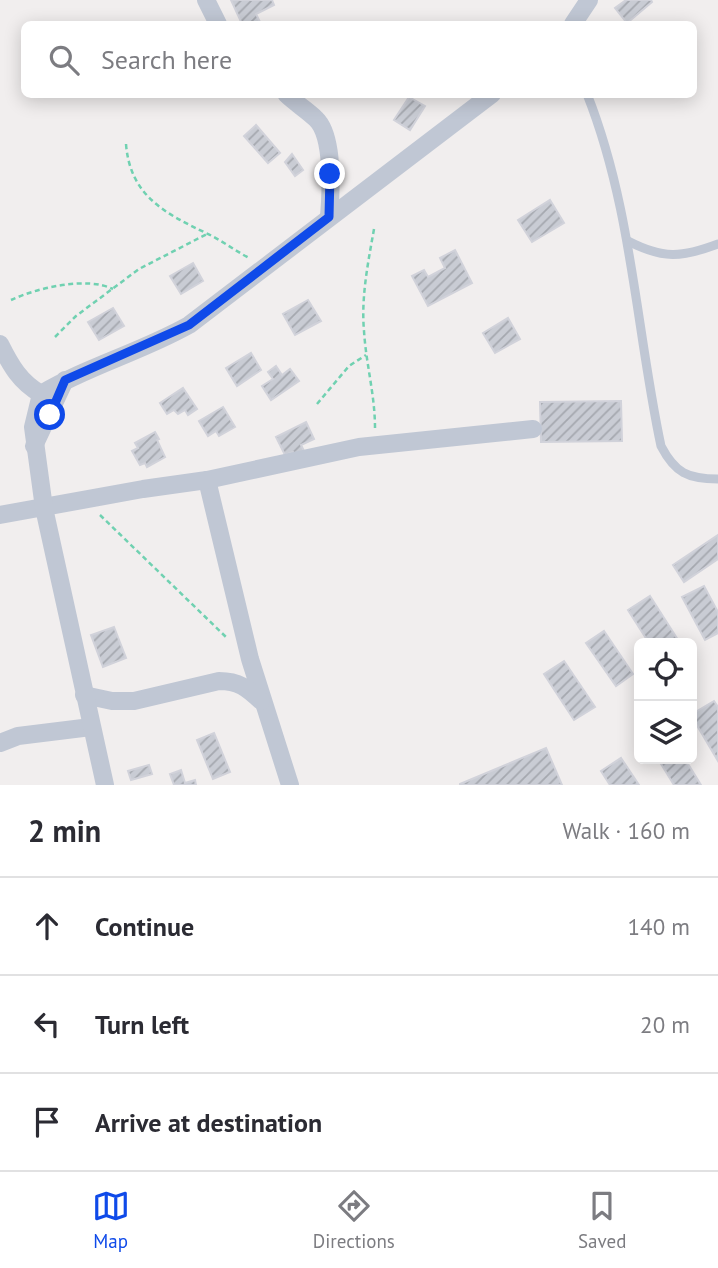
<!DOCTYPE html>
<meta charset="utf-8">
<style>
body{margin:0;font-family:"PT Sans",sans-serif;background:#f2f2f3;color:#2b2b33}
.controls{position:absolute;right:21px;bottom:21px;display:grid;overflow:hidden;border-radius:10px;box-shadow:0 4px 18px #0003}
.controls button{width:63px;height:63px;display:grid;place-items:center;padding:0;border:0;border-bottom:2px solid #e1e1e2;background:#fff;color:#2b2b33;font:35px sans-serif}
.stop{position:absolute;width:21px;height:21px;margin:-16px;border:5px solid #0f4ae9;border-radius:50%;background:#fff}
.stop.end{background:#0f4ae9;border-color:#fff;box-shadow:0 2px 7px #0008}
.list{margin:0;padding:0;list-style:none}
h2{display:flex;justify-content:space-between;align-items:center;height:91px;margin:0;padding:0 28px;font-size:30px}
h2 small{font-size:23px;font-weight:400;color:#7c7c81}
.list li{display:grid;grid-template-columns:46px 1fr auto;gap:21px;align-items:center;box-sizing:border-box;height:98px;padding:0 28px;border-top:2px solid #e1e1e2}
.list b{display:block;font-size:26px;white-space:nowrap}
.list em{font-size:23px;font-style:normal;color:#7c7c81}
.icon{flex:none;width:38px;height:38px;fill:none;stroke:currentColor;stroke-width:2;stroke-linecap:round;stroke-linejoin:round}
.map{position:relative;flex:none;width:718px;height:785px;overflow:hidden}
.search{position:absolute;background:#fff;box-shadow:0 4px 18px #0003;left:21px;right:21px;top:21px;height:77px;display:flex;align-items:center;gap:18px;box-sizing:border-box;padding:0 24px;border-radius:10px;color:#7c7c81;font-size:26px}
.sheet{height:385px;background:#fff}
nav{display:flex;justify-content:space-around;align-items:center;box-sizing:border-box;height:98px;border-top:2px solid #e1e1e2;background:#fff;font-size:19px;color:#7c7c81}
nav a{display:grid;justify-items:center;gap:4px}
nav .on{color:#0f4ae9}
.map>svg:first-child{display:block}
.building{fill:url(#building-hatch);stroke:#d1d2da;stroke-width:2}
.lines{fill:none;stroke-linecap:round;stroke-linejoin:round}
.path{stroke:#70d1b1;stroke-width:2.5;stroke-dasharray:5 3.5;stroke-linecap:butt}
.service{stroke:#c0c7d4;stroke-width:9}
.minor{stroke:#c0c7d4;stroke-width:18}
.route{stroke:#0f4ae9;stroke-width:9}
</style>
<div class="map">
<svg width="718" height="785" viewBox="0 0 718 785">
<defs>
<pattern id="building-hatch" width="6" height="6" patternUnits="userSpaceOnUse" patternTransform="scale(1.75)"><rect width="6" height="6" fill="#c9ccd4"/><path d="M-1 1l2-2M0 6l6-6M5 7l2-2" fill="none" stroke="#a5a8af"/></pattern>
</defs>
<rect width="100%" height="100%" fill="#f1eeee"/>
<!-- building -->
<g class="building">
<path d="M231 0H272L274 5 256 14 261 24H242Z"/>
<path d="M626 0H651L652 2 627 23 615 8Z"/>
<path d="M409 97 425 106 410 130 394 120Z"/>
<path d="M256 125 280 153 268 163 244 136Z"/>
<path d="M292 154 303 170 295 176 285 162Z"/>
<path d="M550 200 564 223 532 242 518 220Z"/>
<path d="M455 250 472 283 428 306 412 276 424 270 428 277 445 268 440 258Z"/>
<path d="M193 263 203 281 181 294 170 276Z"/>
<path d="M308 300 321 321 295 335 283 314Z"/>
<path d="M113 308 124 326 99 340 88 322Z"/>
<path d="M508 318 520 339 495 353 483 333Z"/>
<path d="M251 353 261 370 237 386 226 368Z"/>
<path d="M276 366 282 375 290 369 299 381 271 400 262 386 273 379 268 372Z"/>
<path d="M183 388 197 409 188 415 185 410 178 414 174 410 167 414 160 403Z"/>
<path d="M621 401 622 441 541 442 540 402Z"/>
<path d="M223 407 235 427 219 436 216 431 208 436 199 421Z"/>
<path d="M306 422 314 439 301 445 305 453 296 458 293 452 285 455 276 437Z"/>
<path d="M155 432 159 439 157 440 165 457 147 467 145 463 140 465 132 451 138 448 135 443Z"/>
<path d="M718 535V559L684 582 673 565Z"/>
<path d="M704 586 718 612V633L705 640 682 597Z"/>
<path d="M650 596 680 643H649L628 610Z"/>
<path d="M114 627 126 658 103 667 91 635Z"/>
<path d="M604 631 633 674 616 686 586 643Z"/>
<path d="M564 661 595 707 574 720 544 674Z"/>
<path d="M714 701 718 707V761L692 717V714Z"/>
<path d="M214 733 230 772 213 779 197 740Z"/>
<path d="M546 748 562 785H460V784Z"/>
<path d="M621 758 639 785H610L601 771Z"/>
<path d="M658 759H685L701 785H674Z"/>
<path d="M149 765 152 774 131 780 128 771Z"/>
<path d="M181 770 185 783 195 780 196 785H174L170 774Z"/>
</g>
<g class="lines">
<!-- path -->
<g class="path">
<path d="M126 144C130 195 164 213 206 233 221 240 234 250 249 258"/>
<path d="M374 229C368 263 361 297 364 331 366 364 375 395 375 428"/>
<path d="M11 300C37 288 86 276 113 289"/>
<path d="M55 337 76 316 139 269 207 234"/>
<path d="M317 404 349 366 366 355"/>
<path d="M100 515 226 637"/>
</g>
<!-- service -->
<g class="service">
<path d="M587 94C632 207 636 329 661 446 675 473 688 479 718 479"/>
<path d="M628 241C663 259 681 258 718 244"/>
</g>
<!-- minor -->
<g class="minor">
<path d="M206 0 218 24"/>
<path d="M573 24 589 0"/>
<path d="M286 94C295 103 307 110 316 119 334 136 331 193 329 217"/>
<path d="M0 344C11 366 20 382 41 394"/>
<path d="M34 446 65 380"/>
<path d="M207 480 250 659 290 785"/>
<path d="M0 515 143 489 207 480 359 447 533 429"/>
<path d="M84 695 112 701H134L219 681C239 681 247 688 261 701"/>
<path d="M0 743 18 736 91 727"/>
<path d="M105 785 44 508 33 427 41 394C88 366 141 352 189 325L492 94"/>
</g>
</g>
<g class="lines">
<!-- route -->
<path class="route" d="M50 415 65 380 189 325 329 217 330 174"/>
</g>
</svg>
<div class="controls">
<button><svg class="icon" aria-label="locate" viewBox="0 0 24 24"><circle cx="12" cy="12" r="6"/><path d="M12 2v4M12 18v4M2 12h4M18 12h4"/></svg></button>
<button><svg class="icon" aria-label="layers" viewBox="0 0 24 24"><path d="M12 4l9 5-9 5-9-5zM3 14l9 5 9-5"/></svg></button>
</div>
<div class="stop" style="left:50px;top:415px"></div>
<div class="stop end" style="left:330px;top:174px"></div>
<div class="search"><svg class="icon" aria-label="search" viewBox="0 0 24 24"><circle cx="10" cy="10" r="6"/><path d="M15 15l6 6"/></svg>Search here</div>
</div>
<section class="sheet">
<h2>2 min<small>Walk · 160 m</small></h2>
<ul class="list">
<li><svg class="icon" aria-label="ahead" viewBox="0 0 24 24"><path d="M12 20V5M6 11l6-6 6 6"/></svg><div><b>Continue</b></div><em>140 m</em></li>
<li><svg class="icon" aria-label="left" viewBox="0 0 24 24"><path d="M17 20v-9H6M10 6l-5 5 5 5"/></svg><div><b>Turn left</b></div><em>20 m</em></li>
<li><svg class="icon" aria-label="arrive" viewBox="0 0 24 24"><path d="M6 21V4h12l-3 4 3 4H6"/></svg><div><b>Arrive at destination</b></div></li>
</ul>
</section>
<nav>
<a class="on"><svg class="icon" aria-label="map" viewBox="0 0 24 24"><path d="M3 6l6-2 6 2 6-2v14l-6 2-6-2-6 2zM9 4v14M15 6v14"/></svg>Map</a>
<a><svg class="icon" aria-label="directions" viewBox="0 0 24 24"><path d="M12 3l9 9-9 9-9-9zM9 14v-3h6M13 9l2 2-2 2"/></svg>Directions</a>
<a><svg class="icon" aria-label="saved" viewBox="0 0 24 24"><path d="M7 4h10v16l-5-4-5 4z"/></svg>Saved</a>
</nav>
